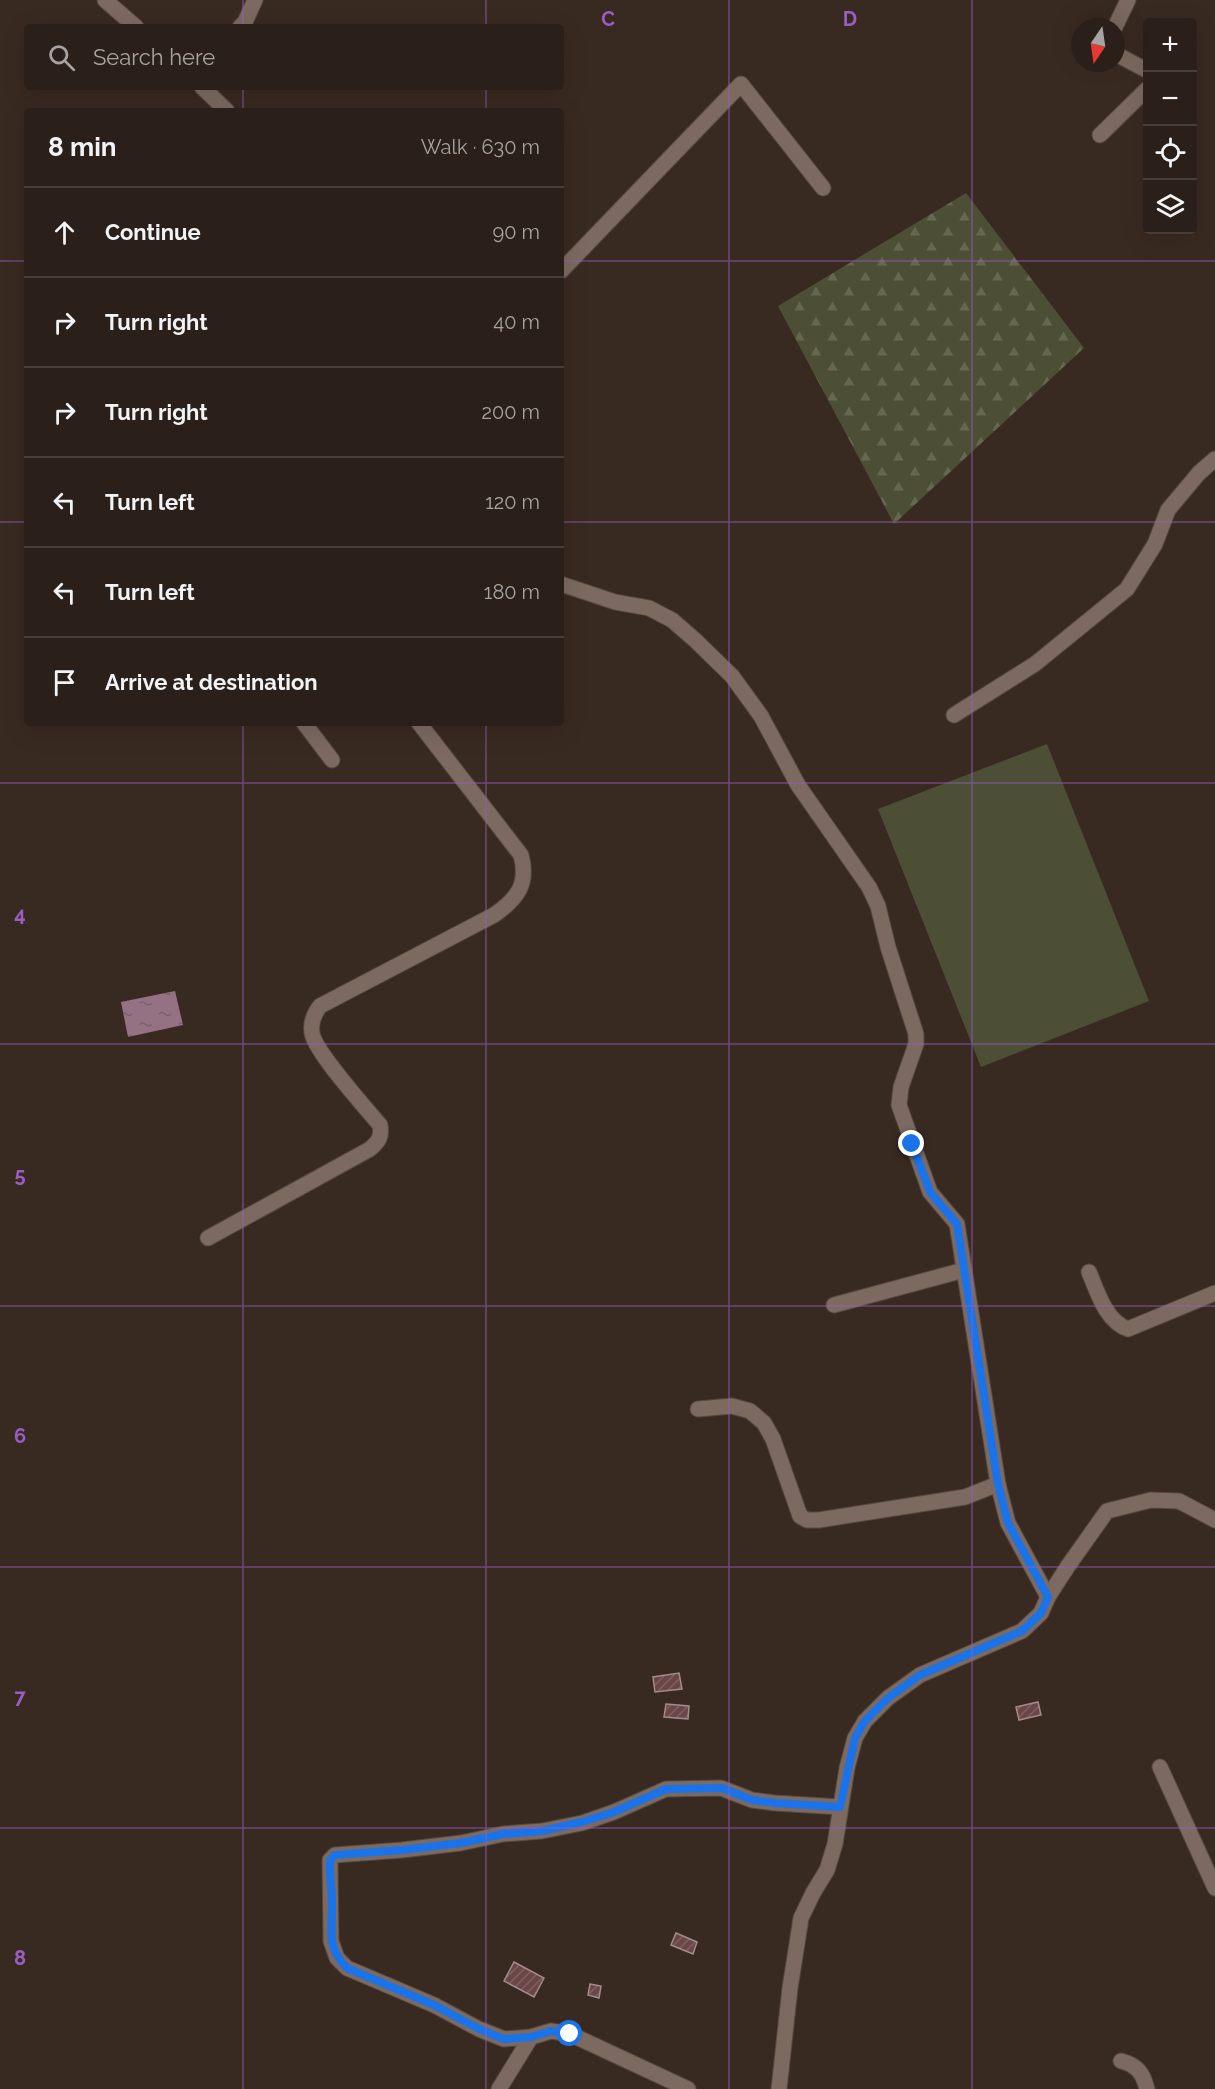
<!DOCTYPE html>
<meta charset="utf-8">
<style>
body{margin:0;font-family:Raleway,sans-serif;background:#332822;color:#f1f3f6}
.controls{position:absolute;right:18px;top:18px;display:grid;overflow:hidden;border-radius:6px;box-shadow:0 6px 24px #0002}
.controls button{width:54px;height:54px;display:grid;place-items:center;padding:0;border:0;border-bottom:2px solid #473e38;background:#2b2019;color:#f1f3f6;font:30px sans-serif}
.compass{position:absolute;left:1071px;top:18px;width:54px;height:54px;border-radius:50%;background:#2b2019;box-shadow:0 6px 24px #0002;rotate:193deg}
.stop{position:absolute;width:18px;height:18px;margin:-14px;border:4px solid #1a73e8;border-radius:50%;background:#fff}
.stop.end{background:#1a73e8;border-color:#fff;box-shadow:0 2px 6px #0008}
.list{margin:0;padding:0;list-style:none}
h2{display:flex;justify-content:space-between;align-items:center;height:78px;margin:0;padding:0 24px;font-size:26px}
h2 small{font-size:20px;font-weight:400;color:#a6a3a2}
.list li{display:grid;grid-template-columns:39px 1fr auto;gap:18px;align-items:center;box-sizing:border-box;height:90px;padding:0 24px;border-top:2px solid #473e38}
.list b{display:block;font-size:22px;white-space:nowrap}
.list em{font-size:20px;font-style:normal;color:#a6a3a2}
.icon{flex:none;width:33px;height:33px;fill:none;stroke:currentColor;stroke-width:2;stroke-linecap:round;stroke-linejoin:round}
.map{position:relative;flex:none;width:1215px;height:2089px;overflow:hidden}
.search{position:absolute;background:#2b2019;box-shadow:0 6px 24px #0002;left:24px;top:24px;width:540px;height:66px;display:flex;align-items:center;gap:15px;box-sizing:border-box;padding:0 21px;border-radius:6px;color:#a6a3a2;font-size:22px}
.panel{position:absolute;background:#2b2019;box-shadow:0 6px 24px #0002;left:24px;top:108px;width:540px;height:618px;border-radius:6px}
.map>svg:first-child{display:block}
.forest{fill:url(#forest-firs)}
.garden{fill:#4c4f35}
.water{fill:url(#water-ripples)}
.building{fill:url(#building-hatch);stroke:#a28b8b;stroke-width:1.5}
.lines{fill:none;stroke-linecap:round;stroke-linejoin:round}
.minor-casing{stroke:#554841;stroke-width:17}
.minor{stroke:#7c6a60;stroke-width:15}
.route{stroke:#1a73e8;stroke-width:8}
.grid{fill:none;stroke:#985ec4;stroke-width:1.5;stroke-opacity:0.55}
.grid-label{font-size:20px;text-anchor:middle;font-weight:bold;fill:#985ec4;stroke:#392a21;stroke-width:5;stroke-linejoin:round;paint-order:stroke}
</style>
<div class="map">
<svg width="1215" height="2089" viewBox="0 0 1215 2089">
<defs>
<pattern id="forest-firs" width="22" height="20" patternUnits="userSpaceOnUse" patternTransform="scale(1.5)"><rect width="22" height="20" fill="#4c4f35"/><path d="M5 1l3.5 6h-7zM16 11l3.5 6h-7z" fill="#656751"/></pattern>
<pattern id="water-ripples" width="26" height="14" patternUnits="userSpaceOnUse" patternTransform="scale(1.5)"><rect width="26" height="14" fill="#947283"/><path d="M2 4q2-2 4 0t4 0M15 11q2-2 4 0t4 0" fill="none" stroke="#77606b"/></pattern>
<pattern id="building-hatch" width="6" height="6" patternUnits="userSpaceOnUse" patternTransform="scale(1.5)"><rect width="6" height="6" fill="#6a4646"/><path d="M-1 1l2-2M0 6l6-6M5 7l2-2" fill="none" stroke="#7f6060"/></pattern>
</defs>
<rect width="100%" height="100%" fill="#392a21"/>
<!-- forest -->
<path class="forest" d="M966 193 1084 348 894 524 778 306Z"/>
<!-- garden -->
<path class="garden" d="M1047 744 1149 1001 981 1067 878 809Z"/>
<!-- water -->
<path class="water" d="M175 991 183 1025 128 1037 121 1002Z"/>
<!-- building -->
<g class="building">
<path d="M679 1673 682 1689 655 1692 653 1677Z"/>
<path d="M1038 1702 1041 1715 1019 1720 1016 1707Z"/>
<path d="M666 1704 689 1706 688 1719 664 1717Z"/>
<path d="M676 1933 697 1942 693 1954 671 1945Z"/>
<path d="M514 1962 544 1978 534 1997 504 1981Z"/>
<path d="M590 1984 601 1986 599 1998 588 1995Z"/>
</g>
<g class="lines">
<!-- minor casing -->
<g class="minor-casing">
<g id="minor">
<path d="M105 0 136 27"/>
<path d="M240 27 245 22 255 0"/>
<path d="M1115 27 1128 0"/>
<path d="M1116 54 1148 71"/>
<path d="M202 87 227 111"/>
<path d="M1100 135 1148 88"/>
<path d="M561 271 741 84 823 188"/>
<path d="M561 584 615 602 649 608 672 620 695 640 732 676 761 716 798 785 869 887 878 906 888 947 916 1034V1044L901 1087 899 1105 930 1192 957 1224 998 1484 1008 1523 1048 1597"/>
<path d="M954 715 1035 664 1127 589 1155 544 1168 510 1199 473 1215 459"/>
<path d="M304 723 332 760"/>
<path d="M208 1238 370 1149C379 1141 382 1137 380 1125 365 1107 315 1052 312 1033 310 1022 314 1014 320 1006L494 915C517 899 529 884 521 855L419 723"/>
<path d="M1089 1272C1097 1291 1106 1322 1128 1329L1215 1293"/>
<path d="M834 1305 964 1270"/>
<path d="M698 1409 732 1406 750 1411 764 1423 773 1439 800 1516 807 1520H819L965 1497 998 1484"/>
<path d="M1160 1767 1215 1888"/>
<path d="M1121 2061C1137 2065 1143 2073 1147 2089"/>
<path d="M499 2089 531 2037"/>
<path d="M688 2089 570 2034 551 2031 531 2037 504 2039 479 2029 434 2005 347 1968 337 1958 331 1941 330 1860 335 1855 402 1850 461 1843 503 1834 542 1831 582 1823 614 1812 666 1789 721 1788 752 1800 775 1803 840 1807"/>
<path d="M779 2089 790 1988 801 1918 813 1893 827 1870 835 1844 847 1768 855 1738 865 1721 888 1698 920 1675 1022 1631 1041 1613 1048 1597 1068 1566 1107 1511 1151 1500 1179 1501 1215 1520"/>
</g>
</g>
<!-- minor -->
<use href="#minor" class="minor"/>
</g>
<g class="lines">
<!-- route -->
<path class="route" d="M570 2034 551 2031 531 2037 504 2039 479 2029 434 2005 347 1968C325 1946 333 1930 332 1902 332 1888 329 1874 330 1860L335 1855 402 1850 461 1843 503 1834 542 1831 582 1822 614 1812 666 1789 722 1788 752 1800 775 1803 840 1807 855 1738 865 1721 888 1698 920 1675 1022 1631 1041 1613 1048 1597 1008 1523 998 1484 957 1224 930 1192 912 1144"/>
</g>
<!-- grid -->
<path class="grid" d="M243 0V27M486 0V27M729 0V2089M972 0V2089M243 87V111M486 87V111M0 261H27M561 261H1215M0 522H27M561 522H1215M243 723V2089M486 723V2089M0 783H1215M0 1044H1215M0 1306H1215M0 1567H1215M0 1828H1215"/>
<g class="grid-label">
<text x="608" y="26">C</text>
<text x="850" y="26">D</text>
<text x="20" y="921">4</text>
<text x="20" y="1182">5</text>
<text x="20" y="1443">6</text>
<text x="20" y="1704">7</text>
<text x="20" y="1965">8</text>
</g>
</svg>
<div class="controls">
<button>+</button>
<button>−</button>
<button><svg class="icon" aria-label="locate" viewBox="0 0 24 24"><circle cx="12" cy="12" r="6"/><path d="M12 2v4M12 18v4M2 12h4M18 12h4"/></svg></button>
<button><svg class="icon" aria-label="layers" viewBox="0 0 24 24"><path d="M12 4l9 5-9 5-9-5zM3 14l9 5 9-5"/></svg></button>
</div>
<svg class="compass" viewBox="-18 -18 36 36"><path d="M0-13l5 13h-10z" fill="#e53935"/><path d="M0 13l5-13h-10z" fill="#a6a3a2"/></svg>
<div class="stop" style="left:570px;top:2034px"></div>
<div class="stop end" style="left:912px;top:1144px"></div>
<div class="search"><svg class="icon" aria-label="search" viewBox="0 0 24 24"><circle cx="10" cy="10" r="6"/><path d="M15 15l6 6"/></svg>Search here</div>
<section class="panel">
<h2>8 min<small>Walk · 630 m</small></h2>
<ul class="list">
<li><svg class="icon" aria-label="ahead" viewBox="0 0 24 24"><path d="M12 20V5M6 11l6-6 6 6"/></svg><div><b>Continue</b></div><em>90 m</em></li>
<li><svg class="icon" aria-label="right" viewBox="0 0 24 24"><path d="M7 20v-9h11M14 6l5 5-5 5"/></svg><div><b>Turn right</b></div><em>40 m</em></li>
<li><svg class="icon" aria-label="right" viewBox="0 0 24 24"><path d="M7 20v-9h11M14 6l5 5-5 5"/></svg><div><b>Turn right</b></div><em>200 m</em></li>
<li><svg class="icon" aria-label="left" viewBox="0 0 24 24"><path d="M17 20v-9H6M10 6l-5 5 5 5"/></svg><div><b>Turn left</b></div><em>120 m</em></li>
<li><svg class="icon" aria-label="left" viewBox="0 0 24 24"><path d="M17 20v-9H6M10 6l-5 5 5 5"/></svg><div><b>Turn left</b></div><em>180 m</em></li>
<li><svg class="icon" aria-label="arrive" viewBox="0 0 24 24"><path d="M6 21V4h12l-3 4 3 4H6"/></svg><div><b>Arrive at destination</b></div></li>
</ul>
</section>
</div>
